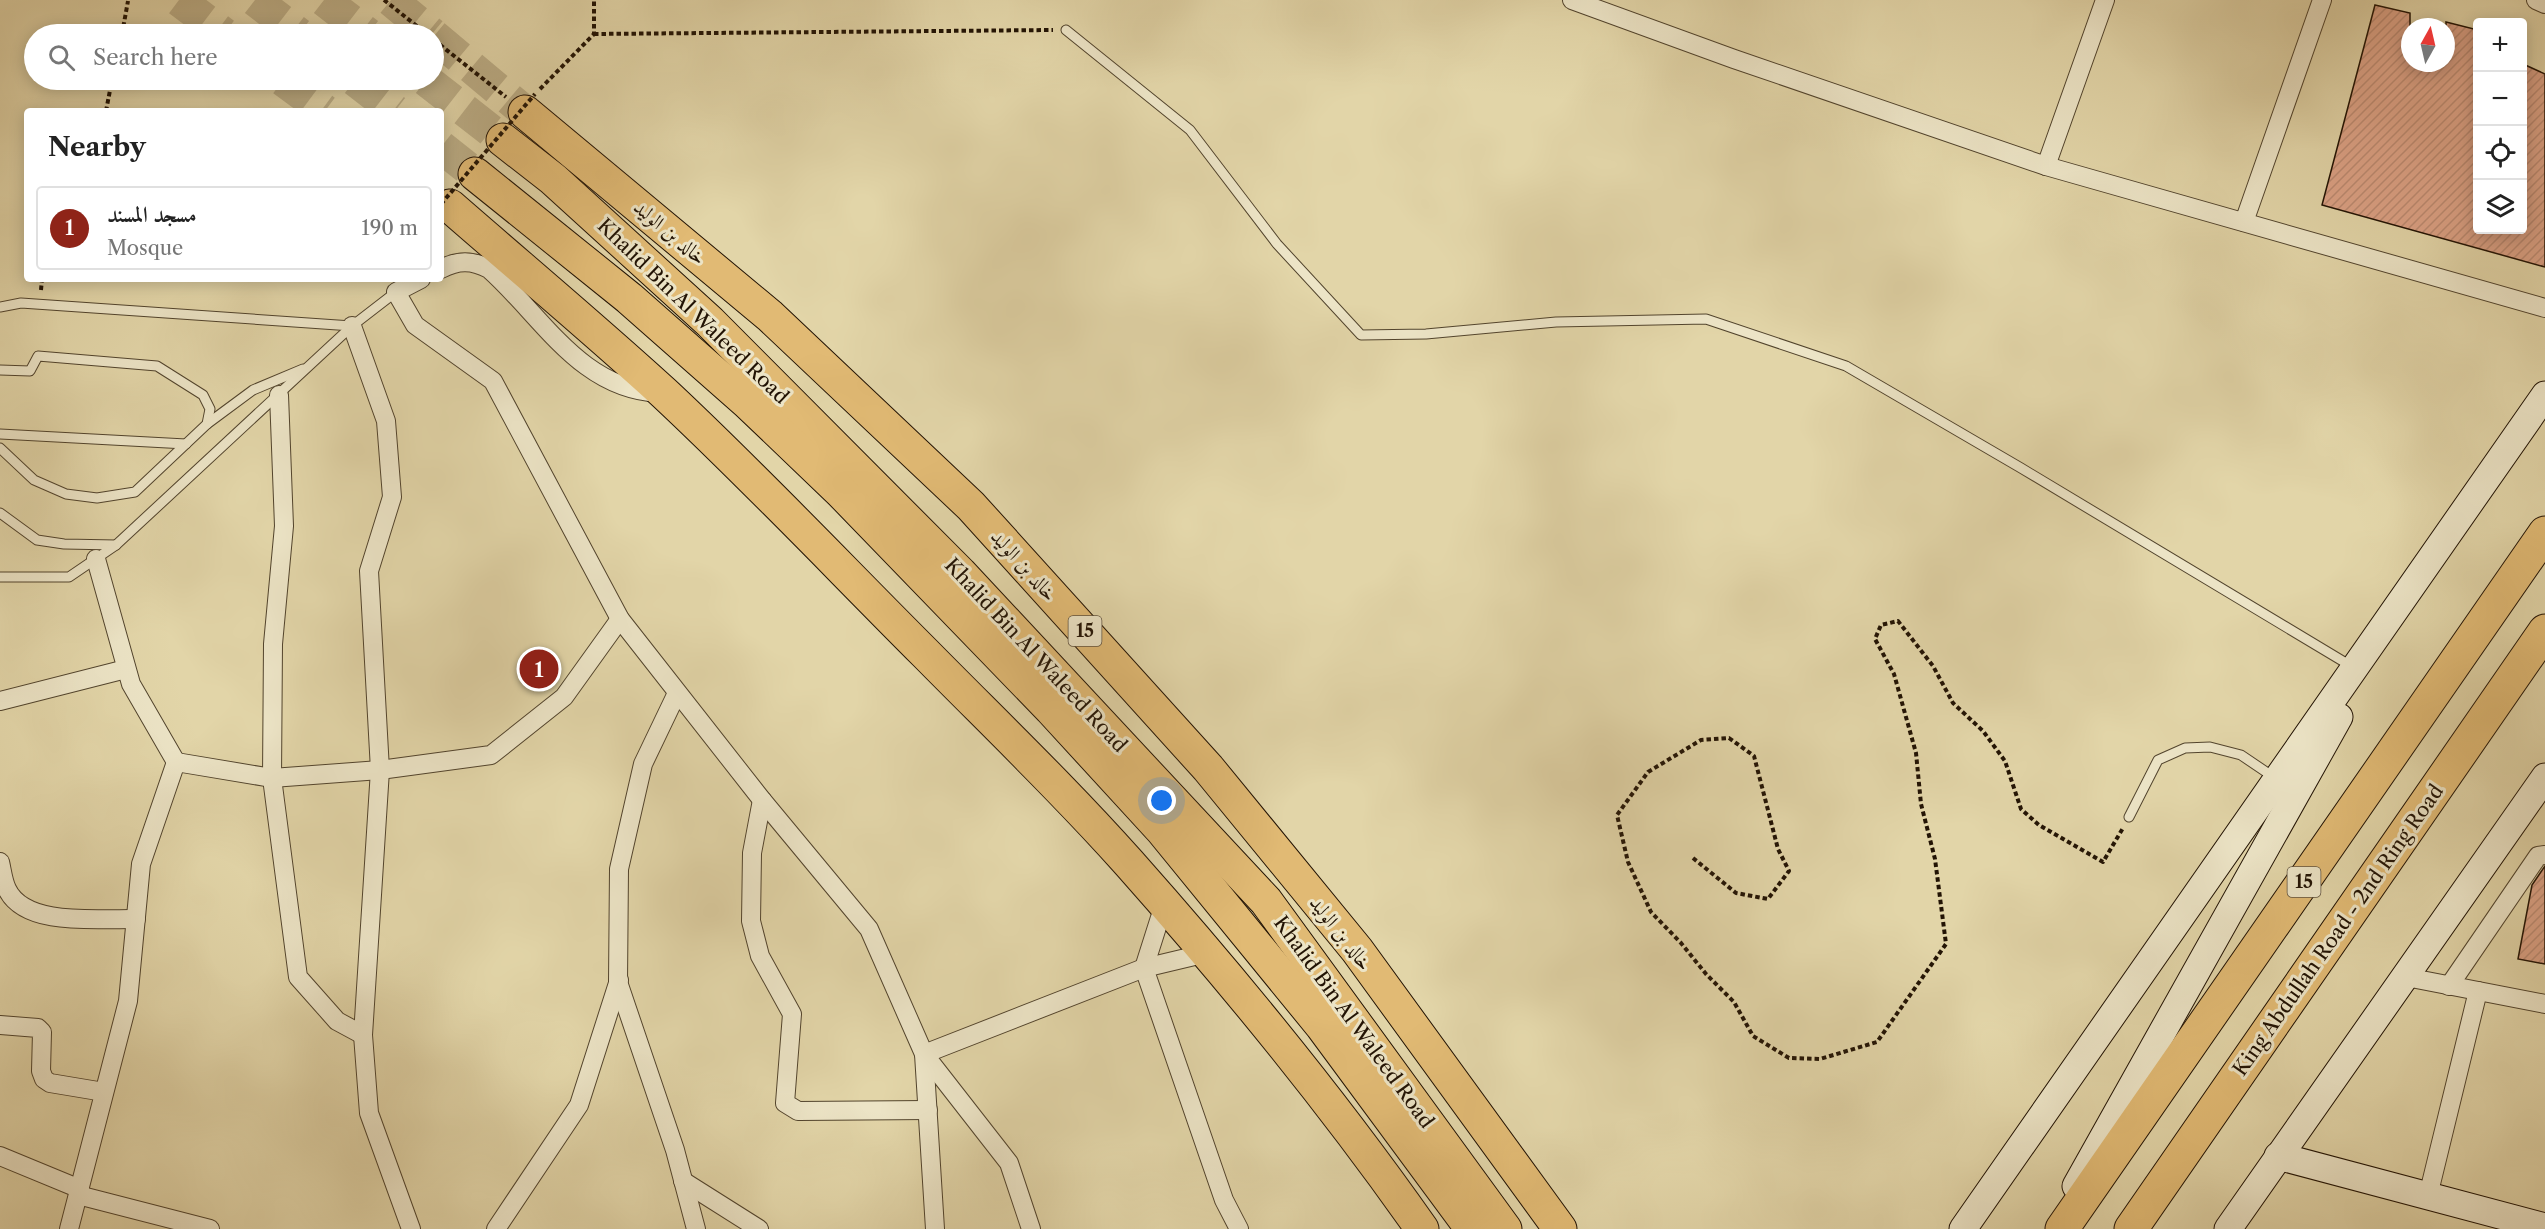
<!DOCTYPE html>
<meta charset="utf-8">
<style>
body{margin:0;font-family:"Libre Caslon Text",Amiri,serif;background:#f2f2f2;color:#222}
.controls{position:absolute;right:18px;top:18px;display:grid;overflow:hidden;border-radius:6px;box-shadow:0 3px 15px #0003}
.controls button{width:54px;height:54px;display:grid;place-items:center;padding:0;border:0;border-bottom:2px solid #e0e0e0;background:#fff;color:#222;font:30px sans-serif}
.compass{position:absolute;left:2401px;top:18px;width:54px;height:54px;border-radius:50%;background:#fff;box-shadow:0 3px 15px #0003;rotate:8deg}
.you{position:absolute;left:1162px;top:801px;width:21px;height:21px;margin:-15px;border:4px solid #fff;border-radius:50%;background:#1a73e8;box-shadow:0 0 0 9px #1a73e833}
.badge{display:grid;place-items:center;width:39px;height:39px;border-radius:50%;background:#8f2418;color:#fff;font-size:20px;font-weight:700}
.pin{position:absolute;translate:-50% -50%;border:3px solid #fff;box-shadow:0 2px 6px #0006}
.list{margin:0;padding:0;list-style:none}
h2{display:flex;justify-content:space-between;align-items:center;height:78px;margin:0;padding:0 24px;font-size:26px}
h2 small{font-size:20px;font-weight:400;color:#767676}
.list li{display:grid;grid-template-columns:39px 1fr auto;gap:18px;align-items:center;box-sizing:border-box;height:84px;margin:0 12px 12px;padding:0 12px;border:2px solid #e0e0e0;border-radius:6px}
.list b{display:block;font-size:22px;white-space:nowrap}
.list p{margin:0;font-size:20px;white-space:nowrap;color:#767676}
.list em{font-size:20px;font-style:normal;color:#767676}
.icon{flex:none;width:33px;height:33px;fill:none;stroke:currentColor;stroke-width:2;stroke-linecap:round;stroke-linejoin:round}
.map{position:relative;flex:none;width:2545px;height:1229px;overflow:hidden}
.search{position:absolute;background:#fff;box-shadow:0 3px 15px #0003;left:24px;top:24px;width:420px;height:66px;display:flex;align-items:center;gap:15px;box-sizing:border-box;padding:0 21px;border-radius:33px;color:#767676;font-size:22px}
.panel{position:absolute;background:#fff;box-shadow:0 3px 15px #0003;left:24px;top:108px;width:420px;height:174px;border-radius:6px}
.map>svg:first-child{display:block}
.building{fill:url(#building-hatch);stroke:#221304;stroke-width:1.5}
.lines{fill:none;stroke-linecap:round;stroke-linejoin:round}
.highway-tunnel{stroke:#bcae87;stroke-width:33;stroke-dasharray:33 16;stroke-linecap:butt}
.lane-casing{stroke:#52442d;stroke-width:11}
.street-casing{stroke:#52442d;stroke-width:20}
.secondary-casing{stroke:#221304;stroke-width:29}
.highway-casing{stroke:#221304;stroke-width:35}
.path{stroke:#221304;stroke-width:4;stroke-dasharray:4.5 3;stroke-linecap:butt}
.lane{stroke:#ece4c6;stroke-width:9}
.street{stroke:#ece4c6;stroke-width:18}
.secondary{stroke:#ece4c6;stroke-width:27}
.highway{stroke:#e1ba74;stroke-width:33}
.path-bridge{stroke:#221304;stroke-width:4;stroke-dasharray:4.5 3;stroke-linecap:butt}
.labels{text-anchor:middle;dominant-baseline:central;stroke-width:6;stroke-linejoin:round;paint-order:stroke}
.shield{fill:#ece4c6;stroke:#5f523e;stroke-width:1.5}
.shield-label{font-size:18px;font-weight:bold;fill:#221304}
.street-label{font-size:20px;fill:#221304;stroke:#ece4c6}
</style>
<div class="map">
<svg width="2545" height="1229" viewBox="0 0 2545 1229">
<defs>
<pattern id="building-hatch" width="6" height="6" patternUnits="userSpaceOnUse" patternTransform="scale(1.5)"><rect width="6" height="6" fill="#dca286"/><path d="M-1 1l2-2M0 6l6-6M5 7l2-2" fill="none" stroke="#bc8b72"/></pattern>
</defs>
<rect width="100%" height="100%" fill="#e2d5a8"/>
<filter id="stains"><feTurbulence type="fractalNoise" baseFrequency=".00333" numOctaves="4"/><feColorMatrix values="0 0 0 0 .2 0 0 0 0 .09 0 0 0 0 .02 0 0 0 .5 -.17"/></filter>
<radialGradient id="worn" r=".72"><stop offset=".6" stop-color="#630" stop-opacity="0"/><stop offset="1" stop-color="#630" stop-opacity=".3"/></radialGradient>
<!-- building -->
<g class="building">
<path d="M2375 5 2410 13V63H2446V22L2478 30V230H2523V64L2545 74V267L2322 205Z"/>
<path d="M2545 866V964L2518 959 2532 885Z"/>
</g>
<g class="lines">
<!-- highway-tunnel -->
<g class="highway-tunnel">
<path d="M179 0 224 34"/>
<path d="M255 0 299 34"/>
<path d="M324 0 368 34"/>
<path d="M391 0 432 34"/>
<path d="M434 36 525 112"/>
<path d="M283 80 325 111"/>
<path d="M355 80 395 111"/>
<path d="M426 80 503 140"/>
<path d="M441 147 475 174"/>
</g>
<!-- lane casing -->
<g class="lane-casing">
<g id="lane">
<path d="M1066 30 1190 130 1277 244 1361 335 1426 334 1556 322 1706 319 1846 366 2021 468 2351 666"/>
<path d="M0 307 21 303 352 326"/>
<path d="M0 370 30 371 38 356 157 366 203 395 210 409 207 424 135 492 97 498 66 494 34 480 0 448"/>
<path d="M207 424 253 390 303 369"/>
<path d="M0 434 186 444"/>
<path d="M0 513 37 540 64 544 116 545"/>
<path d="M0 577H69L116 545 352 326 396 292"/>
<path d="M2129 817 2158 760 2185 748 2210 747 2241 755 2275 778"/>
</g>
</g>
<!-- street casing -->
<g class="street-casing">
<g id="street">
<path d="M1572 0 1734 59 2046 166 2545 308"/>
<path d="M2536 0 2545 4"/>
<path d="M2046 166 2105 0"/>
<path d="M2244 222 2322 0"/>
<path d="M441 269C458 260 472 260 489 269 543 317 580 389 659 393"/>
<path d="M421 279 396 292 415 325 493 381 620 619 762 800 869 929 924 1054 1009 1163 1031 1229"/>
<path d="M352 326 386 421 392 497 369 571 380 770 363 1035 369 1113 411 1229"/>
<path d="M279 395 284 526 273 644 272 778 298 977 337 1021 363 1035"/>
<path d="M677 693 643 764 619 869 618 982 675 1150 696 1229"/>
<path d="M0 701 126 669"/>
<path d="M176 762 272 778 380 770 491 755 564 697 620 619"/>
<path d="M762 800 752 853 751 921 760 956 792 1014 785 1103 798 1111 928 1110"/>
<path d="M0 862C2 870 3 881 7 889 25 928 101 918 136 919"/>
<path d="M1164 905 1144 968 1224 1200 1239 1229"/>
<path d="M2406 977 2545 1004"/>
<path d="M2449 986 2538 856 2545 855"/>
<path d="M0 1025 38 1028 42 1032 41 1071 44 1079 50 1083 104 1092"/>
<path d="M0 1156 80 1189"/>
<path d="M683 1181 759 1229"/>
<path d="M78 1195 210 1229"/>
<path d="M2428 1196 2478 991"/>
<path d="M69 1229 128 1001 141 864 176 762 131 684 96 559"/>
<path d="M496 1229 579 1105 619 980"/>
<path d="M935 1229 924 1054 1144 968 1207 953"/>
</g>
</g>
<!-- secondary casing -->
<g class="secondary-casing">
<g id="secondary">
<path d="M2278 1156 2545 1227"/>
<path d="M2076 1186 2339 717"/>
<path d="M1963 1229 2545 395"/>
<path d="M2228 1229 2545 777"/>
</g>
</g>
<!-- highway casing -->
<g class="highway-casing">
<g id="highway">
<path d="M525 112 770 316 971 506 1208 768 1357 950 1560 1229"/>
<path d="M503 140 553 179 710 322 960 573 1266 901 1505 1229"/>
<path d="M475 174 629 298 747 402 840 491 1051 709 1162 830 1322 1026 1472 1229"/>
<path d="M450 206C521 268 594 329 664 393 754 477 839 567 926 654 994 723 1064 790 1129 863 1232 979 1332 1101 1422 1229"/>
<path d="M2062 1229 2545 533"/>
<path d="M2131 1229 2545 631"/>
</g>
</g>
<!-- path -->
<g class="path">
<path d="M384 0 427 34"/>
<path d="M122 34 128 1"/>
<path d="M594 34 1053 30"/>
<path d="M434 40 506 97"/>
<path d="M540 89 594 34V0"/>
<path d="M106 111 112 80"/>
<path d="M41 290 42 279"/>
<path d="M1693 858 1736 893 1768 899 1789 871 1778 849 1754 756 1729 738 1701 740 1648 772 1617 815 1628 862 1651 912 1681 943 1706 974 1734 1002 1753 1036 1789 1058 1820 1059 1877 1042 1946 944 1935 859 1921 804 1916 753 1894 674 1875 639 1881 625 1898 621 1933 666 1953 703 1983 731 2005 761 2021 809 2039 825 2103 862 2123 828"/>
</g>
<!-- lane -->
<use href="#lane" class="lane"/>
<!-- street -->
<use href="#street" class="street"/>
<!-- secondary -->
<use href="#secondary" class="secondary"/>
<!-- highway -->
<use href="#highway" class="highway"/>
<!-- path-bridge -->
<path class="path-bridge" d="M441 204 535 94"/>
</g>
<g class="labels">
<!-- shield labels -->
<g class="shield">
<rect x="1068.5" y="616" width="33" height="30" rx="4.5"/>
<rect x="2287.5" y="867" width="33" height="30" rx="4.5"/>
</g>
<g class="shield-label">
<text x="1085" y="631">15</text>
<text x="2304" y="882">15</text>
</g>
<!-- street labels -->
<g class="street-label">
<text transform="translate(670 232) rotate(40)">خالد بن الوليد</text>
<text transform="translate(693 311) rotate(44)">Khalid Bin Al Waleed Road</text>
<text transform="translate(1024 565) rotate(48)">خالد بن الوليد</text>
<text transform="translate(1036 655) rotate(47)">Khalid Bin Al Waleed Road</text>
<text transform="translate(2338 930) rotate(-55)">King Abdullah Road - 2nd Ring Road</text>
<text transform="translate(1341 933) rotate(52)">خالد بن الوليد</text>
<text transform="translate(1354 1022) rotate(54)">Khalid Bin Al Waleed Road</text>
</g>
</g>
<rect width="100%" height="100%" filter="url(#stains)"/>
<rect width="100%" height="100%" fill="url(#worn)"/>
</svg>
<div class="controls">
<button>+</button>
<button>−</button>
<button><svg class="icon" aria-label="locate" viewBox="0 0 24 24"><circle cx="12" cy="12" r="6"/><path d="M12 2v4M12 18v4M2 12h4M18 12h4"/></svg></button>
<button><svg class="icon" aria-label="layers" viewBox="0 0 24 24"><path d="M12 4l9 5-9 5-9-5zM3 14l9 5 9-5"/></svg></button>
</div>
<svg class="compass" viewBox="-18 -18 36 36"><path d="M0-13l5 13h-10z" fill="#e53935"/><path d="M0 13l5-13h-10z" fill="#767676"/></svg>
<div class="you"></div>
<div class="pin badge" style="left:539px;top:669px">1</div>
<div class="search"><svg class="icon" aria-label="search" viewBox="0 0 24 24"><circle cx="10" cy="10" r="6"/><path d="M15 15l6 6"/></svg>Search here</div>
<section class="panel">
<h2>Nearby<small></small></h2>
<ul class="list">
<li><span class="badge">1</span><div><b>مسجد المسند</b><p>Mosque</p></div><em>190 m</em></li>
</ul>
</section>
</div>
